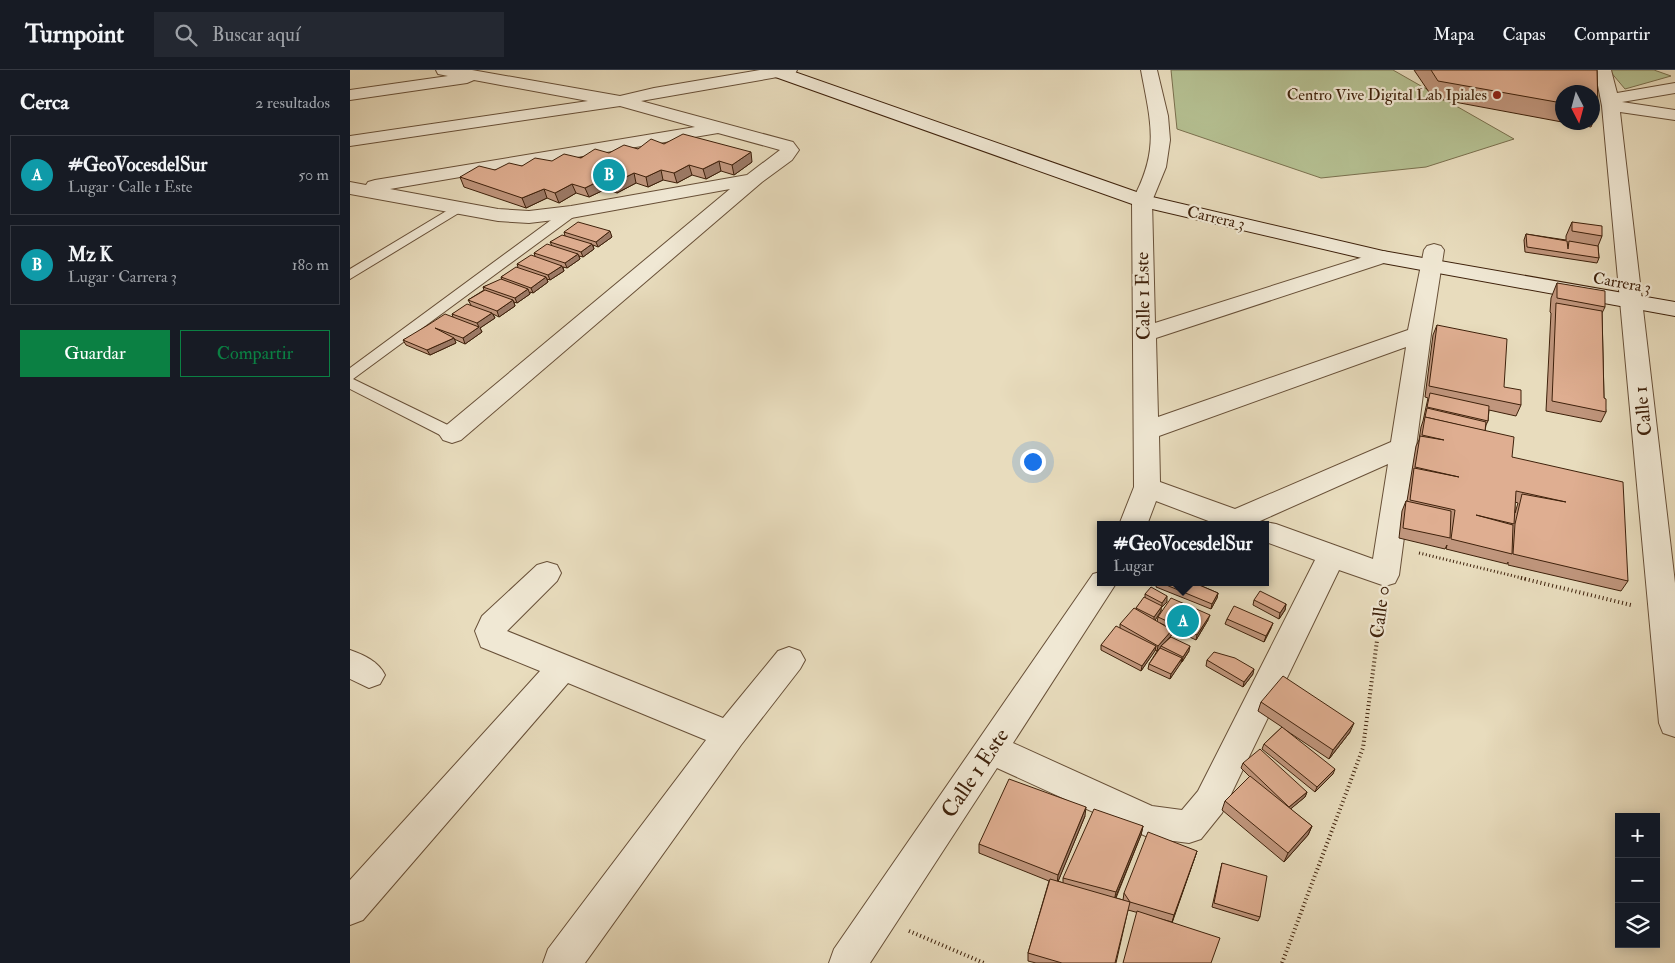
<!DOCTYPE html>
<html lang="es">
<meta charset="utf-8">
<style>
body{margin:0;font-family:"IM FELL Double Pica",serif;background:#242831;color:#f1f3f6}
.controls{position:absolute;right:15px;bottom:15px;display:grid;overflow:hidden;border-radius:0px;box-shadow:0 2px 12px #0003}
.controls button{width:45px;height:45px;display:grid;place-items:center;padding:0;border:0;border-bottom:1px solid #363941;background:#171b24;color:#f1f3f6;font:25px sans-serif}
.compass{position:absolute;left:1205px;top:15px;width:45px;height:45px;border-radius:50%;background:#171b24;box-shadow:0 2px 12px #0003;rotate:174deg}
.you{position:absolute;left:682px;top:391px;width:18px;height:18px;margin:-12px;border:4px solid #fff;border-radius:50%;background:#1a73e8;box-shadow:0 0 0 8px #1a73e833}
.badge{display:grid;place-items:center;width:32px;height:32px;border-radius:50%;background:#0b8043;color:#fff;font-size:16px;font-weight:700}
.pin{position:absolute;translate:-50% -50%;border:2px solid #fff;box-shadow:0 1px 5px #0006}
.popup{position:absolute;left:747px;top:451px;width:172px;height:65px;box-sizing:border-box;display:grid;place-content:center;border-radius:0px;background:#171b24;filter:drop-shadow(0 1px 4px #0005);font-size:16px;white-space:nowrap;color:#9ea1a6}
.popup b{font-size:19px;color:#f1f3f6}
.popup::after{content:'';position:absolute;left:50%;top:100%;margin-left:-10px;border:10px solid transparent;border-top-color:#171b24}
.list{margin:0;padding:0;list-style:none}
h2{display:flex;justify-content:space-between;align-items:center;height:65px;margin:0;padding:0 20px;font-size:21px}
h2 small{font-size:16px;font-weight:400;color:#9ea1a6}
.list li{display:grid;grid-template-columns:32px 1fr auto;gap:15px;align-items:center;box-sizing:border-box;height:80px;margin:0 10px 10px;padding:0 10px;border:1px solid #363941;border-radius:0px}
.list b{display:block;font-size:19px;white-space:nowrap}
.list p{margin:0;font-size:16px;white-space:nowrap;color:#9ea1a6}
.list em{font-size:16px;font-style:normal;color:#9ea1a6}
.actions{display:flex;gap:10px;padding:15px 20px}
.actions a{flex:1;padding:11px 0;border:1px solid #0b8043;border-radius:0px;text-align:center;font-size:18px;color:#0b8043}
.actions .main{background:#0b8043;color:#fff}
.icon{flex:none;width:28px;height:28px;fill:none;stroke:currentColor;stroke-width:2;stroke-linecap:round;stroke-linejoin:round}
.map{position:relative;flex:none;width:1325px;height:893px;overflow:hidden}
header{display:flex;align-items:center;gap:30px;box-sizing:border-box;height:70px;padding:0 25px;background:#171b24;border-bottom:1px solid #363941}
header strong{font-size:24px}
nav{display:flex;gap:28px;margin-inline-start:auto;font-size:18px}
.search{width:350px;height:45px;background:#242831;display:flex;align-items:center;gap:12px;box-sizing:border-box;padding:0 18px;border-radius:0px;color:#9ea1a6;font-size:19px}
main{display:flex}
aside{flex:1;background:#171b24}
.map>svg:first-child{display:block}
.green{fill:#b5c092;stroke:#7a704e}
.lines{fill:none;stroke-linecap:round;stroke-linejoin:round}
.lane-casing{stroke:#685038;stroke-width:2}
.street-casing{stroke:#685038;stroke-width:2}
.secondary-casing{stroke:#3e210b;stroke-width:2}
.path-far1{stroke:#3e210b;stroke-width:3;stroke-dasharray:1 2.5;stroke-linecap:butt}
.path{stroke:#3e210b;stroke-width:4;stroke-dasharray:1 3;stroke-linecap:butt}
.lane{fill:#f0e8d4;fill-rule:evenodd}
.street{fill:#f0e8d4;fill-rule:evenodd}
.secondary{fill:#f0e8d4;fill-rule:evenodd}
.wall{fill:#c0967d;stroke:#3e210b;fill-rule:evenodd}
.shaded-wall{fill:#9c7a66;stroke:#3e210b}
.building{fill:#dfae91;stroke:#3e210b}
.poi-dot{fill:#8f2418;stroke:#f0e8d4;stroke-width:2}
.labels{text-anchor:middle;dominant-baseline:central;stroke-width:4.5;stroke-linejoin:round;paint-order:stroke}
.far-poi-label{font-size:16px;fill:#3e210b;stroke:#f0e8d4;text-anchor:end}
.far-street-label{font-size:16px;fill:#3e210b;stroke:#f0e8d4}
.street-label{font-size:19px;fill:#3e210b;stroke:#f0e8d4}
.near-street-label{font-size:22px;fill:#3e210b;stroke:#f0e8d4}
</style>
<header>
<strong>Turnpoint</strong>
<div class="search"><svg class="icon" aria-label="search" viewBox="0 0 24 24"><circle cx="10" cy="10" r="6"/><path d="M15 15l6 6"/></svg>Buscar aquí</div>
<nav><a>Mapa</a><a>Capas</a><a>Compartir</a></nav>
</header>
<main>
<aside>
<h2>Cerca<small>2 resultados</small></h2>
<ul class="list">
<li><span class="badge" style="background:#0f9aa8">A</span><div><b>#GeoVocesdelSur</b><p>Lugar · Calle 1 Este</p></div><em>50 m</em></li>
<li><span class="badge" style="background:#0f9aa8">B</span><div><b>Mz K</b><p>Lugar · Carrera 3</p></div><em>180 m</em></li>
</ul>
<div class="actions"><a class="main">Guardar</a><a>Compartir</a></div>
</aside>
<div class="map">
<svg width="1325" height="893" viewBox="0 0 1325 893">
<rect width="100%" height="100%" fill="#e8dcbd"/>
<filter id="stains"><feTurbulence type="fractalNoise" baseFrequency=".004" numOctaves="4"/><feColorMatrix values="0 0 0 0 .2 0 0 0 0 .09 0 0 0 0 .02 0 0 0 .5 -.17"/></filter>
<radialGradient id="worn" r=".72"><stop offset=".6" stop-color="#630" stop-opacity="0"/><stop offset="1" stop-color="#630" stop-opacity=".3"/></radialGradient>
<!-- green -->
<g class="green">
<path d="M821 0H1043L1164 69 1076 97 971 108 827 59Z"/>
<path d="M1259 0H1304L1321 6 1275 19Z"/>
</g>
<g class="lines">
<!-- lane casing -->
<g class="lane-casing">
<g id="lane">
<path d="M108 134 114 138 112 141 0 209V199Z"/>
<path d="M221 138 226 139 227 142 226 145 3 309 108 360 110 364 108 368 102 369 96 368 0 319V298L216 139Z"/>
</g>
</g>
<!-- street casing -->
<g class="street-casing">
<g id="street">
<path d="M86 0H122L270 26 304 18 410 0H447L445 4 439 5 291 31 443 72 449 80 442 90 412 112 111 370 102 373 93 370 89 364 93 358 380 119 221 148 179 153 148 151 0 124V112L16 115 18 112 25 110 345 57 270 36 0 76V66L238 31 124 10 117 13 0 30V20L98 6 88 4ZM368 63 430 80 397 105 221 136 179 141 148 139 40 119Z"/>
<path d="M791 0H807L818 46 820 70 816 97 802 131 805 253 1026 183 1033 181 1040 183 1044 187 1040 191 806 268 808 347 1058 260 1074 180 1077 176 1084 174 1091 176 1094 180 1081 264 1049 505 1045 513 1035 516 989 500 872 743 851 769 839 773 800 768 647 698 520 893H479L484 879 743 504 750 502V512H767L663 673 802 736 832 740 848 721 965 490 916 472V455H869L806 431 797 455H769L784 417 782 131C810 79 801 54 791 0ZM1056 277 1041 372 885 439 810 412 809 366ZM1038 394 1023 489 926 454 910 451Z"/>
<path d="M1245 0H1261L1267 23 1325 13V23L1272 32 1325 40V50L1270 42 1325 513V667L1313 663 1309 653 1252 36Z"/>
<path d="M197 492 207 495 211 503 207 511 157 561 373 648 428 581 439 577 450 581 455 590 450 599 391 675 235 893H193L198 879 356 670 218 613 13 850 0 855V810L190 601 131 577 125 561 132 546 187 495Z"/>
<path d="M0 580C14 585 28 591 35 605L30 614 19 618 0 609Z"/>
</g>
</g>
<!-- secondary casing -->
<g class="secondary-casing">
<path id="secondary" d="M415 0H439L798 126 1033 181 1325 232V246L1033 193 785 135 417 4Z"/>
</g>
<!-- path-far1 -->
<path class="path-far1" d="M1069 483 1176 509"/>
<!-- path -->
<g class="path">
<path d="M1171 508 1281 535"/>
<path d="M559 861 634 893"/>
<path d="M932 893 1013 678 1032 532"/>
</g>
<!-- lane -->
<use href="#lane" class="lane"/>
<!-- street -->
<use href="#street" class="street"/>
<!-- secondary -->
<use href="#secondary" class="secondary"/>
</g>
<!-- wall -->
<g class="wall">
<path d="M1064 0H1247L1248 40 1241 57 1217 52H1242V22H1212V52L1083 28Z"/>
<path d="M314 74 402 92 384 105 371 101 356 109 342 105 327 113 313 110 298 117 286 113 267 123 256 119 239 127 226 123 209 133 197 128 176 138 114 117 110 107 145 100 288 79Z"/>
<path d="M1222 152 1252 166 1248 176 1249 188 1247 193 1175 182 1174 170 1176 164 1216 170V166Z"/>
<path d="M214 162 262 167 248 177 243 175 244 179 233 187 229 186 230 189 217 198 213 197 214 201 200 210 197 209 198 212 183 223 180 222V224L167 233 164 232 165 236 149 247 143 244 145 248 130 258 132 262 115 274 104 269 106 273 80 285 56 275 53 270 103 247 102 244 121 235 118 230 134 220 133 217 152 210 151 207 168 197 167 194 185 186 184 183 202 176 200 172 215 166Z"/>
<path d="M1207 213 1255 237 1252 243 1254 328 1256 342 1251 352 1196 341 1201 243 1200 242 1201 228Z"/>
<path d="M1087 255 1154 317 1171 335 1166 346 1139 340 1138 351 1136 355 1135 361 1162 387 1278 511 1271 521 1158 495V492L1157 494 1096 479 1097 475 1095 479 1049 468 1052 441 1056 431H1057L1066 376 1069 370 1071 357 1073 351 1078 328 1075 327 1083 265ZM1165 432 1168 433 1165 443Z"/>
<path d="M807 512H842L868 523 867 528 861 539 806 517Z"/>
<path d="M795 524 817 532 811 538V541L805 550 807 552 808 547 858 550 846 570 810 553 822 560 821 566 815 572 839 581 832 592H831L820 609 798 599 799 594 807 581 805 580 791 601 751 580V575L770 558V554L786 540V538L795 528Z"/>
<path d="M904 530 936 534 935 540 929 549 903 535Z"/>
<path d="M877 549 921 558 914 572 875 554Z"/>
<path d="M857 590 903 604 893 617 856 596Z"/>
<path d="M911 632 1000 662 979 689 934 659 983 704 965 722 912 679 914 674 932 657 908 641Z"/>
<path d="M893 693 957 722 955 727 940 739 962 756 958 765 934 792 872 740 875 731 900 707 891 698Z"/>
<path d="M735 746 708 811 713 813V808L793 756 791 765 766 828 773 830 774 823 847 781 822 852 778 840 766 893H686L678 891V883L699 811 629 783V774Z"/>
<path d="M872 793 910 847 908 851 862 837Z"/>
</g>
<!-- shaded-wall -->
<g class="shaded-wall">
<path d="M401 82 402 92 384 105 382 95Z"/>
<path d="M369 91 371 101 356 109 353 99Z"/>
<path d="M339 95 342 105 327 113 324 103Z"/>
<path d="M311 100 313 110 298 117 296 107Z"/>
<path d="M284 103 286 113 267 123 264 113Z"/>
<path d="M253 109 256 119 239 127 235 118Z"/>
<path d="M222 114 226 123 209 133 205 123Z"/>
<path d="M194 119 197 128 176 138 172 128Z"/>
<path d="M260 161 262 167 248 177 246 172Z"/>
<path d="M242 174 244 179 233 187 231 182Z"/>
<path d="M228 184 230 189 217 198 215 193Z"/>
<path d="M212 196 214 201 200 210 198 205Z"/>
<path d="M196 207 198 212 183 223 181 218Z"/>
<path d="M178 219 180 224 167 233 165 228Z"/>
<path d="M163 230 165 236 149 247 147 241Z"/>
<path d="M142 243 145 248 130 258 132 262 115 274 113 268 129 257 127 253Z"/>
<path d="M104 268 106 273 80 285 77 280Z"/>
<path d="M868 523 867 528 861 539 862 534Z"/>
<path d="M817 526V532L811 538V541L804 552V547L812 536V533Z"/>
<path d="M936 534 935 540 929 549 930 543Z"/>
<path d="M860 545 858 550 846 570 847 565Z"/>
<path d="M923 553 921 558 914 572 916 566Z"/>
<path d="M822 560 821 566 811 576 810 578 807 581 808 576Z"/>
<path d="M806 576 805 581 791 601 792 596Z"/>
<path d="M840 576 839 581 832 592 833 587Z"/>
<path d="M832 588 831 593 820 609 821 604Z"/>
<path d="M904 599 903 604 893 617 894 612Z"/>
<path d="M1004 653 1000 662 979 689 983 680Z"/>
<path d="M985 699 983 704 965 722 967 717Z"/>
<path d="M957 722 955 727 937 742 939 737Z"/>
<path d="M736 737 735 746 707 814 708 805Z"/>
<path d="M793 756 791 765 764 831 766 822Z"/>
<path d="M962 756 958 765 934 792 938 783Z"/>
<path d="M847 781 844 790 822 853 824 845Z"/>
</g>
<!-- building -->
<g class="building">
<path d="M1081 0H1247L1248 40 1242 39V22H1212V33L1088 11Z"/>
<path d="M333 64 401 82 382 95 369 91 353 99 339 95 324 103 311 100 296 107 284 103 264 113 253 109 235 118 222 114 205 123 194 119 172 128 110 107 129 96 145 100 159 93 172 96 185 88 202 91 214 84 231 88 245 79 259 83 274 75 288 79 301 69 314 74Z"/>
<path d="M228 152 260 161 246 172 214 162Z"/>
<path d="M1222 152 1252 156V166L1222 161Z"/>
<path d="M1176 164 1217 171 1218 179 1219 171 1248 176 1249 188 1177 177Z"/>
<path d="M212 165 242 174 231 182 200 172Z"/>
<path d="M197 174 228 184 215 193 184 183Z"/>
<path d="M181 185 212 196 198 205 167 194Z"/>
<path d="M166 197 196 207 181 218 151 207Z"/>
<path d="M151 209 178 219 165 228 133 217Z"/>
<path d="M1207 213 1255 221V237L1207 228Z"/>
<path d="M135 220 163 230 147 241 118 230Z"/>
<path d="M1206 233 1252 241 1254 328 1256 329V342L1202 331Z"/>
<path d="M117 234 142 243 127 253 102 244Z"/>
<path d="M95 244 129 257 113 268 85 258 104 268 77 280 53 270 78 255Z"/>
<path d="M1087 255 1157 269 1154 317 1171 320V335L1079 316Z"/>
<path d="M1080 323 1139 336 1138 351 1077 337Z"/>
<path d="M1077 338 1136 352 1135 361 1075 347Z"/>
<path d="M1075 347 1164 367 1162 387 1273 412 1278 511 1163 484 1165 454 1172 424 1216 432 1166 421 1164 454 1126 445 1163 455 1162 484 1101 469 1105 440 1060 430 1064 398 1109 407 1065 397 1070 366 1094 370 1072 365Z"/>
<path d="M1056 431 1101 441 1100 468 1053 458Z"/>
<path d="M809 512H842L868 523 862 534Z"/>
<path d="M801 517 817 526 812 533 795 524Z"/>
<path d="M910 521 936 534 930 543 904 530Z"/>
<path d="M794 527 812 536 804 547 786 538Z"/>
<path d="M821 528 860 545 847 565 808 547Z"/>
<path d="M884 536 923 553 916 566 877 549Z"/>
<path d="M784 538 822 560 808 576 770 554Z"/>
<path d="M766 556 806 576 792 596 751 575Z"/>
<path d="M821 567 840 576 833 587 811 576Z"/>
<path d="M810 578 832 588 821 604 799 594Z"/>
<path d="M864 582 885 588 904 599 894 612 857 590Z"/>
<path d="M933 606 1004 653 983 680 911 632Z"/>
<path d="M932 657 985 699 967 717 914 674Z"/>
<path d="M910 679 957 722 939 737 893 693Z"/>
<path d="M900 706 962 756 938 783 875 731Z"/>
<path d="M659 709 736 737 708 805 629 774Z"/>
<path d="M744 739 793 756 766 822 713 808Z"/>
<path d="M798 762 847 781 824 845 780 832 765 893H712L678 883 700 809 780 832 774 823Z"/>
<path d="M872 793 917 806 910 847 864 833Z"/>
<path d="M787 841 870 868 861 893H773Z"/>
</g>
<!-- markers -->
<circle class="poi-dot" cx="1147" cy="25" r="5"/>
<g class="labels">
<!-- far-poi labels -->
<g class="far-poi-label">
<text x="1137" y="25">Centro Vive Digital Lab Ipiales</text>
</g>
<!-- far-street labels -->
<g class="far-street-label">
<text transform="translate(866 148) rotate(13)">Carrera 3</text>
<text transform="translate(1272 213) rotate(10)">Carrera 3</text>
</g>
<!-- street labels -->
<g class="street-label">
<text transform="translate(793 226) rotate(-91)">Calle 1 Este</text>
<text transform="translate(1293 341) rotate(-96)">Calle 1</text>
<text transform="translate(1030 542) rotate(-83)">Calle 0</text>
</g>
<!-- near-street labels -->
<g class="near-street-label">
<text transform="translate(625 703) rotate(-56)">Calle 1 Este</text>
</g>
</g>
<rect width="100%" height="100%" filter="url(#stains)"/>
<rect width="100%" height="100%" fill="url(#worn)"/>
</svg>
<div class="controls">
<button>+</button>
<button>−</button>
<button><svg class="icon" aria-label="layers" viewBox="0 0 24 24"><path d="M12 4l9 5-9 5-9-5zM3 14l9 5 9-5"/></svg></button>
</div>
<svg class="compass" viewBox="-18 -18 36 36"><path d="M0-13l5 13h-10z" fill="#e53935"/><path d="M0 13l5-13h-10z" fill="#9ea1a6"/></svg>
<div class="you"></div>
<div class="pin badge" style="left:833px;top:551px;background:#0f9aa8">A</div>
<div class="popup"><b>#GeoVocesdelSur</b>Lugar</div>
<div class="pin badge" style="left:259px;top:105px;background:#0f9aa8">B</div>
</div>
</main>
